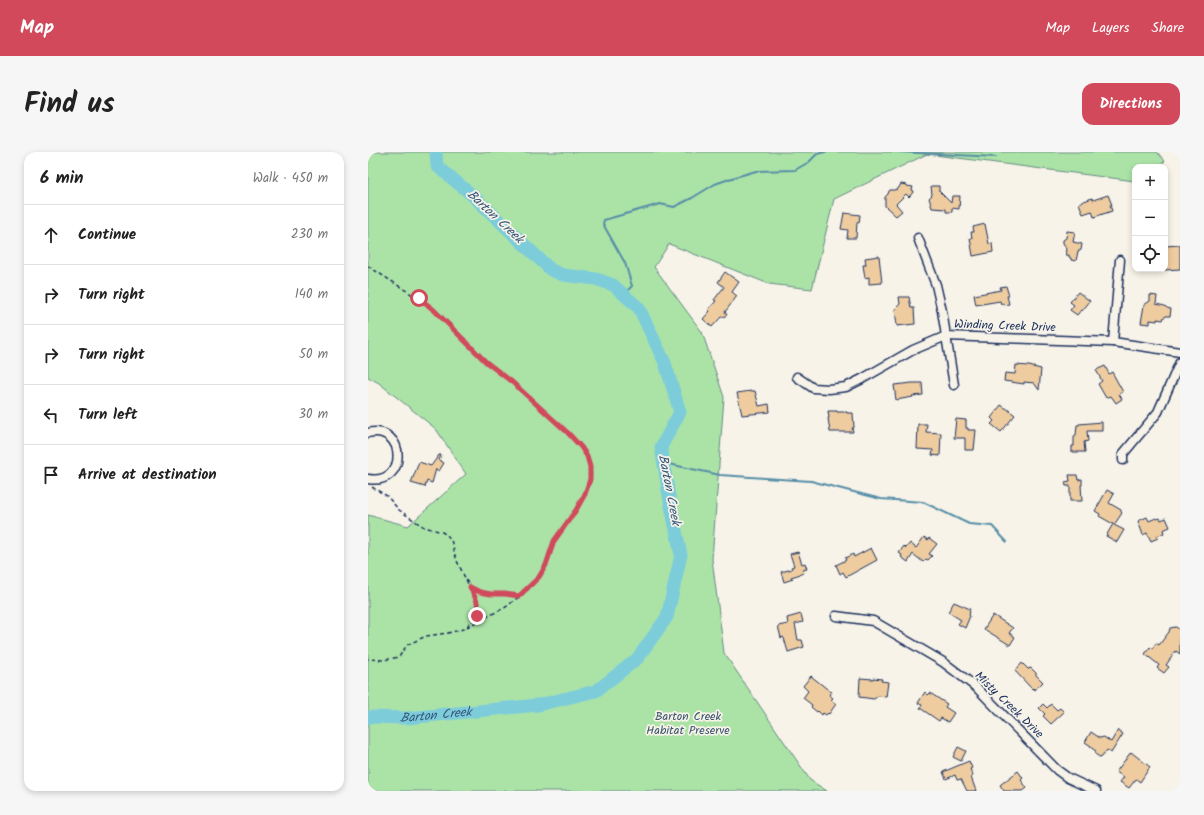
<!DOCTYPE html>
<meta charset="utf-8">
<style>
body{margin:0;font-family:Kalam,sans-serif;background:#f6f6f6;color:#222}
.controls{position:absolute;right:12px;top:12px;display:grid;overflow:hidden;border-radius:8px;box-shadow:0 2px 6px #0003}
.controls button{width:36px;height:36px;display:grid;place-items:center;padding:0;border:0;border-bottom:1px solid #e0e0e0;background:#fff;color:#222;font:20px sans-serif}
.stop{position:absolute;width:12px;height:12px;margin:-9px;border:3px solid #d1495b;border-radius:50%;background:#fff}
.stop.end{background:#d1495b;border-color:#fff;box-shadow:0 1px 4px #0008}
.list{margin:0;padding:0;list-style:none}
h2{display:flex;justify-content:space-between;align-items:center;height:52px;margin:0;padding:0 16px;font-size:17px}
h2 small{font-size:13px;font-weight:400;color:#767676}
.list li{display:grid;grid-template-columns:26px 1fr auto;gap:12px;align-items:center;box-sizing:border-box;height:60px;padding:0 16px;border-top:1px solid #e0e0e0}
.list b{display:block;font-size:15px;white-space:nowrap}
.list em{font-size:13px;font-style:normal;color:#767676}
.icon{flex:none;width:22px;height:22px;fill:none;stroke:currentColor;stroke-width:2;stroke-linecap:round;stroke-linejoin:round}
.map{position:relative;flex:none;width:812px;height:639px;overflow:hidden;border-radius:12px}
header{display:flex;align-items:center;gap:24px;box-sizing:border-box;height:56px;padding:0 20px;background:#d1495b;color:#fff}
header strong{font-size:19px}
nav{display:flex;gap:22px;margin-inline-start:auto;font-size:14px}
.intro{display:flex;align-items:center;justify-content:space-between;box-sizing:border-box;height:96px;padding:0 24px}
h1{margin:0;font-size:28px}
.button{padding:10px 18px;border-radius:12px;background:#d1495b;color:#fff;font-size:14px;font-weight:700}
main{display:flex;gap:24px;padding:0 24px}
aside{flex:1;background:#fff;border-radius:12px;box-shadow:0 2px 6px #0003}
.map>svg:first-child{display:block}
.green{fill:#abe3a7;stroke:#638982}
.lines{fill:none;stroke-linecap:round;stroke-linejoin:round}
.stream{stroke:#568da8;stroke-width:2}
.river{stroke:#7dccda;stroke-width:13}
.building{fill:#eecc9f;stroke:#1b2f5e}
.minor-casing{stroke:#1b2f5e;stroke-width:11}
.path{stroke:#1b2f5e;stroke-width:1.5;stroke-dasharray:4 3;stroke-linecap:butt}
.minor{stroke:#f7f3e8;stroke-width:8}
.route{stroke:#d1495b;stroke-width:5}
.labels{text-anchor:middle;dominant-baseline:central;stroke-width:3.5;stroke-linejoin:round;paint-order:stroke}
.street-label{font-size:12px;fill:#1b2f5e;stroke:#f7f3e8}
.park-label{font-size:12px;fill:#38536d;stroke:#f7f3e8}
.water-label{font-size:13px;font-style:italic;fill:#34567d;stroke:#f7f3e8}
</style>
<header>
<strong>Map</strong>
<nav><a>Map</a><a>Layers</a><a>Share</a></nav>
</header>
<div class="intro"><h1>Find us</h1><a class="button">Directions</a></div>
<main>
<aside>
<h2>6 min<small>Walk · 450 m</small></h2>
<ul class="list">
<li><svg class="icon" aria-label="ahead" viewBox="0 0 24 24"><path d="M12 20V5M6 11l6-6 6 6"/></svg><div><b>Continue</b></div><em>230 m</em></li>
<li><svg class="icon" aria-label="right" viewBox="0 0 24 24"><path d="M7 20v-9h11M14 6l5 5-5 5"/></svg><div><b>Turn right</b></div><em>140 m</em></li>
<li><svg class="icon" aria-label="right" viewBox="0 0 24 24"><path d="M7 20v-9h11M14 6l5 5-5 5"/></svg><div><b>Turn right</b></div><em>50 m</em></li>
<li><svg class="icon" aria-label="left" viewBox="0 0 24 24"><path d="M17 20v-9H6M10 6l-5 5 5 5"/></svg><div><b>Turn left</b></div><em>30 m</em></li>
<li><svg class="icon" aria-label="arrive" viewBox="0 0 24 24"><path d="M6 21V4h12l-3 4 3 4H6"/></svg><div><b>Arrive at destination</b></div></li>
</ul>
</aside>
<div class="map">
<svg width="812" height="639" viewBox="0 0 812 639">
<rect width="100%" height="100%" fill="#f7f3e8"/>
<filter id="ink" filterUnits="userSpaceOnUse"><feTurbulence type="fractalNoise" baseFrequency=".025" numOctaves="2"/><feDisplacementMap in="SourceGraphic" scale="8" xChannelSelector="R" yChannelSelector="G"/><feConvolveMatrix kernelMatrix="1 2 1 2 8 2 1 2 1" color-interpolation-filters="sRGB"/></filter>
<g filter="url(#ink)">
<!-- green -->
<path class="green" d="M0 0H789L797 9 789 15H767V29L559 2 466 47 444 137 401 132 301 92 286 115 334 180 356 245 344 407 356 501 442 628 459 639H0V363L40 374 98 322 68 277 11 231 0 225Z"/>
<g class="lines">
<!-- stream -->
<g class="stream">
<path d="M531 0 628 5"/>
<path d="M256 142 264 134 257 111 235 72 236 68 292 52 306 55 324 46 347 32 364 26 388 19 427 18 441 10 449 2 457 0"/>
<path d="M296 311 352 323 443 329 513 347 555 350 601 372 624 374 639 390"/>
</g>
<!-- river -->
<path class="river" id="s1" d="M0 565 39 566 170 553 228 539 269 507 299 465 313 403 301 344 293 295 312 260 297 211 271 156 245 133 228 127 195 123 183 118 104 43 69 14 68 0"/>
</g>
<!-- building -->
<g class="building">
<path d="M533 32 539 33V34L545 35 544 38 546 39 541 45 538 42 528 52 534 59 528 64 517 54V45L520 42 521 39 522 38H526L530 37Z"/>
<path d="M563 34H571V39L583 51 584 44H592L591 57 584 56V60H578V57L564 56 561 46 564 43Z"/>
<path d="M740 43 744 53H742L744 59 726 65 724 59 715 62 711 51 724 46 725 48Z"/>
<path d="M476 61 492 63 491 71 489 70 488 86H479L480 78 473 77Z"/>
<path d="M617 72 621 92 624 91 625 100 605 104 602 86H604L603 80H606L605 75Z"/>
<path d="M699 79 707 80 705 90 714 92 713 98 712 99H710L708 109 703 108V106L701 105V103H698L699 97 695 91V88L698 86Z"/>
<path d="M812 93V117L797 118V94Z"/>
<path d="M511 104 514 131 501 132V125L497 126 495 113H498L497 106Z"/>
<path d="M357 120 371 130 364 140 369 144 357 160 359 163 355 165H353L344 175 335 167 342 159 340 158 348 149 346 148 356 135 350 130Z"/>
<path d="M638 134 641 144H639L641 152 635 153V151L633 152 632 149 608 153 606 143 633 138 632 135Z"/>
<path d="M710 140 722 149 714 159 713 158 709 163 702 158 706 153 702 150Z"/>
<path d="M782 143 789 144 788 152 797 154 799 156 803 157 802 164H798L797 165H796L795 168 789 167V169L782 168V172L773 171 776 153 782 149Z"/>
<path d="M531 145H541L543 156H546L547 172 529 174 527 157 532 152Z"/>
<path d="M648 213 661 214 673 217 671 238 666 231 656 230V232L636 229 637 221 647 222Z"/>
<path d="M737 214 741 222 744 220 755 240 751 242 754 247 748 251 743 244 738 246 730 232 734 229 728 218Z"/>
<path d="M544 231H554L555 243 544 244 545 245 528 248 526 233Z"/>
<path d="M383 239H387L391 254 401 252 402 260 374 263 369 241Z"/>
<path d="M633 253 637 256H638L647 263 633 280 623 272 626 269 623 266Z"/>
<path d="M460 259H469V260H479V261H485L486 276H484L485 280H462L460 266H461Z"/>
<path d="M588 267 598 268V276H600V278H608L606 298H597V286H586Z"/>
<path d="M734 270V279H719L720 289 716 290 717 300H704V294H706V284L708 283 709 273H711V272Z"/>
<path d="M550 272H559L558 280 573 281 572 304 564 303 565 298 549 297Z"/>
<path d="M71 303H73L71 308 76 311 71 319 68 317 64 331 59 329 57 335 43 331 51 310 63 314Z"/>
<path d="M701 323H709L710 328 714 327V333H713L714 349H702V334H698L697 330 702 329Z"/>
<path d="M739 338 746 342 741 351 753 358V360L754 361 746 373 756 378 749 390 738 384 745 372 731 364 732 362 727 359Z"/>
<path d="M779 365 781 369 788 366 789 367 792 366 793 368 798 366 802 375 795 378 796 381 789 384 790 386 783 389 779 381 775 383 770 369Z"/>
<path d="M556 385 560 388 561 386 569 392 561 402 564 404 560 408 558 407 555 410 545 402 540 410 533 405 534 403 531 401 536 394 538 396 542 391 548 396Z"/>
<path d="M503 396 509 408 478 425 475 420 472 422 468 413 478 408 477 406 485 402 486 405Z"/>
<path d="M430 400 434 412 437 411 439 417 435 418 436 421 423 425 425 427 416 430 413 420 424 417 423 415 426 414 422 402Z"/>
<path d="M586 450 602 457 601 459 602 460 601 463 602 464 597 476 590 472 593 468 580 460Z"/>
<path d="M433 462 435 470 427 472 430 488H434L436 495 420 500 416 486 415 485 413 486 410 474 420 472 419 466Z"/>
<path d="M625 463 645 476 641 481 647 485 642 493 616 477Z"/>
<path d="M808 475 812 478V502L808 499 798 513 801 515 796 521 789 516 791 513 777 502 782 495 784 497 788 491 791 493 801 480 802 476Z"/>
<path d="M654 511 660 517 663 516 668 521V523L675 530 667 538 665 536 664 537 647 519Z"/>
<path d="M443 524 463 540 461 543 465 546 463 548 468 552 461 562 460 561 458 563 455 561 454 563 450 559 449 560 443 555 444 553 435 546 440 539 435 534Z"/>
<path d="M492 526 505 527V526L514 527 513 529 520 530 518 545 510 544 506 547 491 545Z"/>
<path d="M557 540 560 543 562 541 579 552 577 555 586 561 580 570 573 566 571 569 552 556 554 553 550 551Z"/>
<path d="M675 552 679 556 683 552 689 558 692 556 696 560 683 572 675 564 677 562 671 556Z"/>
<path d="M750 578 755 582 743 601 739 598 733 606 727 602 728 599 722 595 723 594 717 590 723 580 732 586 736 585 743 590Z"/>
<path d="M590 595 598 599 593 609 585 605Z"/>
<path d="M763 600 782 615 772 630 768 627 761 636 752 630 756 625 748 620Z"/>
<path d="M601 609 604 616 602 617 605 624 603 625 608 639H599L593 627 589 628 587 623 578 627 575 620Z"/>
<path d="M650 619 655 626 653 628 659 636 655 639H636L632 633Z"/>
</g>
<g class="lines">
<!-- minor casing -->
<g class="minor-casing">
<g id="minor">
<path d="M550 86 568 133 574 159 586 233"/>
<path d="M745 190 752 108"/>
<path d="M429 225 445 236 461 237 478 235 494 227 545 198 578 184 745 190 812 200"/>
<path d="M0 281C38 272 41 334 0 327"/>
<path d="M755 308V302L790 260 812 210"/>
<path d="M468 464 505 469 575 510 608 535 689 618 700 626 728 639"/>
</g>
</g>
<!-- path -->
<g class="path">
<path d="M0 114 51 147 66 158 119 210 144 230 200 281 213 295 219 304 222 315 223 327 217 342 208 358 186 389 178 413 171 425 158 439 138 455 95 477 80 481 58 484 39 493 31 505 16 508 0 507"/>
<path d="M4 335 19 344 31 358 56 375 74 380 79 383 83 388 89 409 100 432 109 448 111 458 109 464 97 476"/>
<path d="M101 435 112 440 123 442H137L150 444"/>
</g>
<!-- minor -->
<use href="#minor" class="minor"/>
</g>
</g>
<g class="lines" filter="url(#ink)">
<!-- route -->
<path class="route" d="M51 146 66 158 118 210 144 230 200 281 213 295 219 304 222 315V327L217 342 208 358 186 389 178 413 171 425 151 444 137 442H123L112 440 102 435C107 445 112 452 109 464"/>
</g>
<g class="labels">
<!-- street labels -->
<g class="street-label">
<text transform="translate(637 174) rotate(2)">Winding Creek Drive</text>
<text transform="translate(641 553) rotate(44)">Misty Creek Drive</text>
</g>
<!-- park labels -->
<g class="park-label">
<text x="320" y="564">Barton Creek<tspan x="320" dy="14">Habitat Preserve</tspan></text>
</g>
<!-- water labels -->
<g class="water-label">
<text transform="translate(127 65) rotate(43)">Barton Creek</text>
<text transform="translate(301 338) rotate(79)">Barton Creek</text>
<text stroke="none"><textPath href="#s1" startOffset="68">Barton Creek</textPath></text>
</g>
</g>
</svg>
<div class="controls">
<button>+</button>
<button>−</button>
<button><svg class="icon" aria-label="locate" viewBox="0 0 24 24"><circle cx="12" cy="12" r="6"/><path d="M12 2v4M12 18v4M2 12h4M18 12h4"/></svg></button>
</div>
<div class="stop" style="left:51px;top:146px"></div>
<div class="stop end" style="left:109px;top:464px"></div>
</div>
</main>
